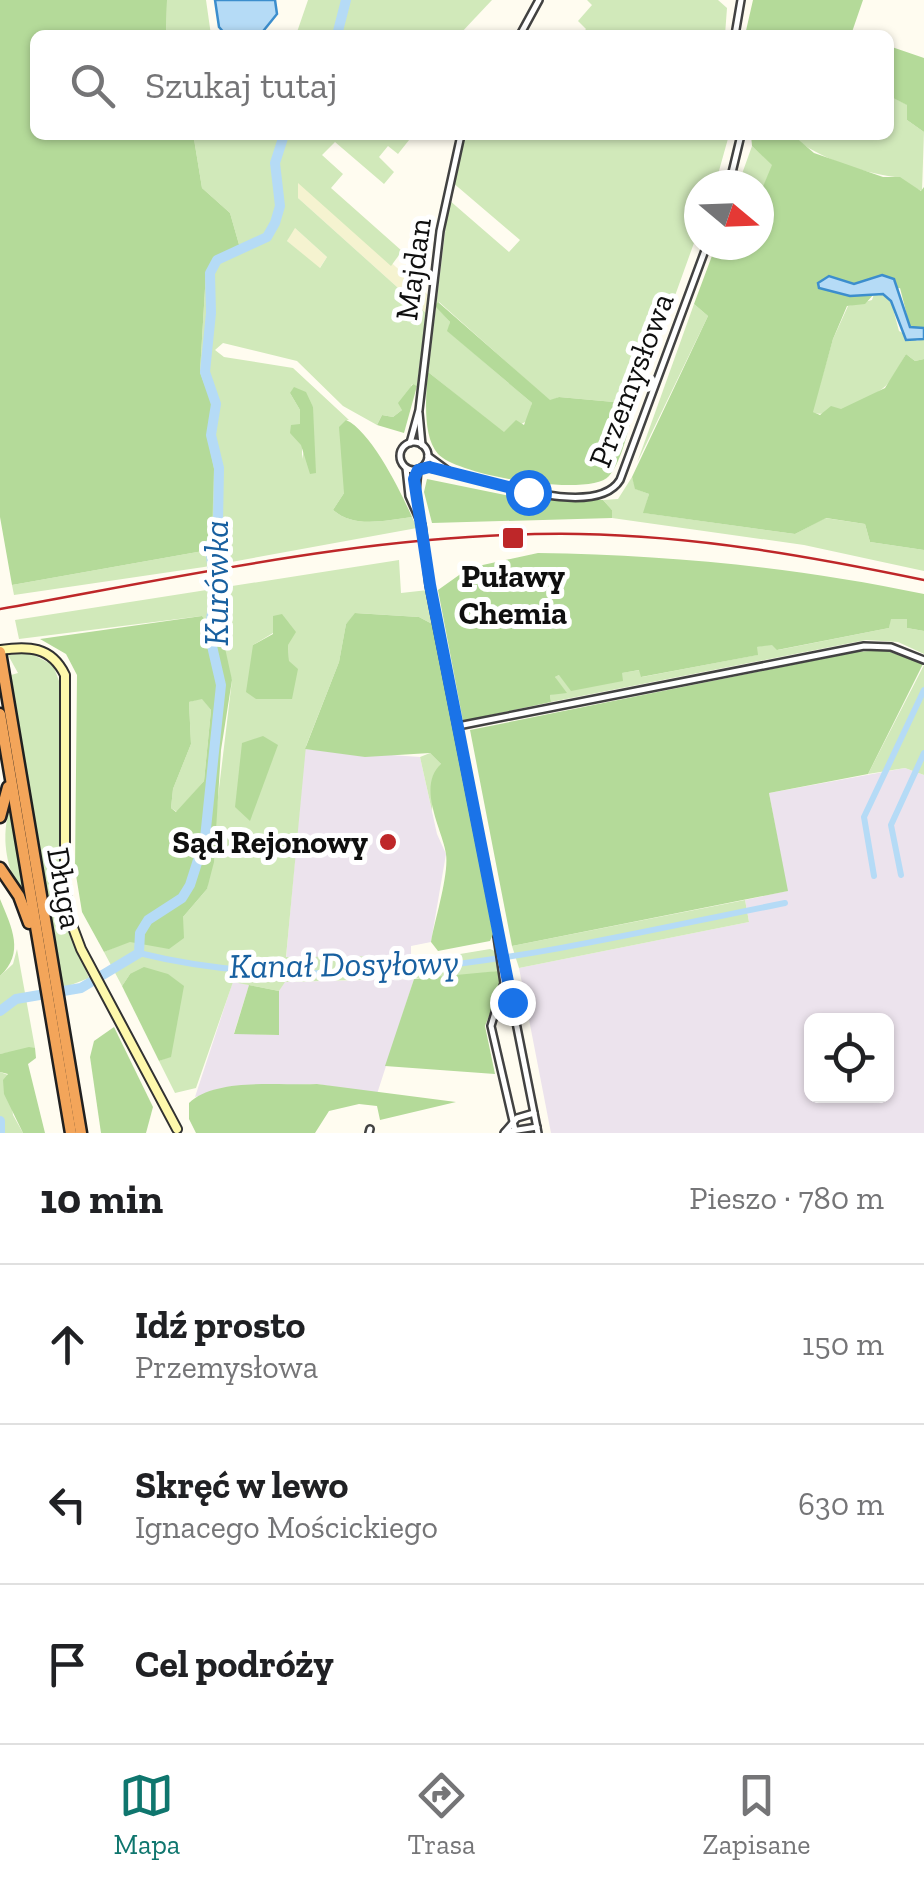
<!DOCTYPE html>
<html lang="pl">
<meta charset="utf-8">
<style>
body{margin:0;font-family:"Zilla Slab",serif;background:#f6f6f6;color:#202124}
.controls{position:absolute;right:30px;bottom:30px;display:grid;overflow:hidden;border-radius:15px;box-shadow:0 2px 8px #0004}
.controls button{width:90px;height:90px;display:grid;place-items:center;padding:0;border:0;border-bottom:2px solid #e0e0e0;background:#fff;color:#202124;font:50px sans-serif}
.compass{position:absolute;left:684px;top:170px;width:90px;height:90px;border-radius:50%;background:#fff;box-shadow:0 2px 8px #0004;rotate:109deg}
.stop{position:absolute;width:30px;height:30px;margin:-22px;border:8px solid #1a73e8;border-radius:50%;background:#fff}
.stop.end{background:#1a73e8;border-color:#fff;box-shadow:0 2px 10px #0008}
.list{margin:0;padding:0;list-style:none}
h2{display:flex;justify-content:space-between;align-items:center;height:130px;margin:0;padding:0 40px;font-size:42px}
h2 small{font-size:32px;font-weight:400;color:#757577}
.list li{display:grid;grid-template-columns:65px 1fr auto;gap:30px;align-items:center;box-sizing:border-box;height:160px;padding:0 40px;border-top:2px solid #e0e0e0}
.list b{display:block;font-size:38px;white-space:nowrap}
.list p{margin:0;font-size:32px;white-space:nowrap;color:#757577}
.list em{font-size:32px;font-style:normal;color:#757577}
.icon{flex:none;width:55px;height:55px;fill:none;stroke:currentColor;stroke-width:2;stroke-linecap:round;stroke-linejoin:round}
.map{position:relative;flex:none;width:924px;height:1133px;overflow:hidden}
.search{position:absolute;background:#fff;box-shadow:0 2px 8px #0004;left:30px;right:30px;top:30px;height:110px;display:flex;align-items:center;gap:25px;box-sizing:border-box;padding:0 35px;border-radius:15px;color:#757577;font-size:38px}
.sheet{height:610px;background:#fff}
nav{display:flex;justify-content:space-around;align-items:center;box-sizing:border-box;height:140px;border-top:2px solid #e0e0e0;background:#fff;font-size:28px;color:#757577}
nav a{display:grid;justify-items:center;gap:5px}
nav .on{color:#0f766e}
.map>svg:first-child{display:block}
.industrial{fill:#ece3ed;fill-rule:evenodd}
.farmland{fill:#f5f3d0}
.green{fill:#d1e9ba;fill-rule:evenodd}
.forest{fill:#b4da99;fill-rule:evenodd}
.water{fill:#b5dbf6;stroke:#3c8ecd;stroke-width:2.5}
.lines{fill:none;stroke-linecap:round;stroke-linejoin:round}
.canal{stroke:#b5dbf6;stroke-width:6}
.river{stroke:#b5dbf6;stroke-width:10}
.street-casing{stroke:#424242;stroke-width:10}
.secondary-casing{stroke:#313131;stroke-width:12}
.highway-casing{stroke:#202020;stroke-width:15}
.street{stroke:#fff;stroke-width:5}
.secondary{stroke:#fef8ac;stroke-width:8}
.highway{stroke:#f3a55a;stroke-width:10}
.rail{stroke:#be2729;stroke-width:2.5}
.route{stroke:#1a73e8;stroke-width:12}
.poi-dot{fill:#be2729;stroke:#fff;stroke-width:4}
.labels{text-anchor:middle;dominant-baseline:central;stroke-width:10;stroke-linejoin:round;paint-order:stroke}
.street-label{font-size:32px;fill:#0f0f0f;stroke:#fff}
.poi-label{font-size:32px;font-weight:bold;fill:#0f0f0f;stroke:#fff}
.water-label{font-size:35px;font-style:italic;fill:#1860a0;stroke:#fff}
</style>
<div class="map">
<svg width="924" height="1133" viewBox="0 0 924 1133">
<rect width="100%" height="100%" fill="#fffcf0"/>
<!-- industrial -->
<g class="industrial">
<path d="M305 749 420 757 437 834 446 854 431 942 411 946V956L286 958Z"/>
<path d="M905 768 924 775V1133H551L519 968 749 922 745 900 787 891 769 793ZM812 1021H886V1096H812Z"/>
<path d="M414 979 377 1094 317 1084 229 1088 195 1097 233 981 249 985 234 1033 278 1035 279 991 284 982Z"/>
</g>
<!-- farmland -->
<g class="farmland">
<path d="M298 181 428 295 426 313 298 198Z"/>
<path d="M294 227 327 257 319 269 287 241Z"/>
</g>
<!-- green -->
<g class="green">
<path d="M167 0H206L211 35H166Z"/>
<path d="M308 0H492L459 35H296Z"/>
<path d="M587 0H718L727 8 725 35H581L586 29 578 21 592 5Z"/>
<path d="M889 96 908 105 907 120 924 132 922 191C912 188 903 178 895 177 859 172 822 159 792 137L889 135Z"/>
<path d="M197 135H413L398 154 388 146 379 157 394 172 384 184 335 142 322 155 343 174 331 188 402 251 391 266 298 183V198L426 313 417 386 412 384 402 410 393 417 382 415 377 425 343 406 297 361 223 343 215 350 224 357 293 368 349 420H346L344 493 333 510C355 529 386 520 412 517L417 528 204 567 14 595 12 585 203 551 213 469 207 434 213 407 200 372 206 272 215 258 240 248 230 213 202 188 194 139ZM295 228 327 257 320 268 287 241ZM290 393 313 407 302 459V445L291 425H300V410Z"/>
<path d="M464 135H729L715 185H699V229L636 404 559 397 550 401 439 302 436 306 450 322 448 331 532 403 527 421 504 433 428 372 449 200 509 252 520 240 452 182Z"/>
<path d="M752 146 773 165 759 196V185H738Z"/>
<path d="M874 294H883L891 301 899 331 917 341 924 339V359L915 361 906 354C899 365 892 382 882 389 867 400 830 420 812 412L833 339 848 306 872 300Z"/>
<path d="M694 304 708 316 637 463Z"/>
<path d="M632 477 636 489 649 494 644 513 795 534 825 518 865 524 870 542 924 550V571L804 545 612 518V510L603 500 618 499Z"/>
<path d="M399 560 401 593 428 590 436 626 419 617 356 613 346 624 339 662 306 746 286 957 416 956 424 960 490 949 495 951 498 971 457 977 285 982 279 991 233 982 196 1088 175 1093 159 1061 171 1056 130 974 122 986 104 952 183 917 207 889 232 680 202 616 19 639 15 620ZM273 633 288 645 289 661 253 645Z"/>
<path d="M890 619H908L907 628 924 631V654L898 642 866 640 551 702 550 695 561 691 555 677 559 675 622 681 621 673 640 670 642 677 757 655 756 647 772 644 778 650 889 628Z"/>
<path d="M30 653 53 665 62 689 60 887 68 931 89 978 63 988 15 705 11 675 18 673 8 655Z"/>
<path d="M924 665V775L905 768 868 774Z"/>
<path d="M202 698 211 710 204 781 177 812 171 808 173 789 191 744 189 702Z"/>
<path d="M430 753 442 765 434 775 432 811 420 757Z"/>
<path d="M9 811 11 813 27 903C8 876 0 842 9 811Z"/>
<path d="M745 900 749 922 519 968 512 946Z"/>
<path d="M17 949 35 1048 0 1054V976L13 964Z"/>
<path d="M0 1072 8 1075 13 1115 23 1133H0Z"/>
</g>
<!-- forest -->
<g class="forest">
<path d="M0 0H167L166 35H35V135H197L194 139 202 188 230 213 240 248 215 258 206 272 200 372 213 407 207 434 214 469 212 532 203 551 12 585 0 517Z"/>
<path d="M753 0H863L852 32 859 35H745Z"/>
<path d="M889 46 924 58V132L907 120V105L889 96Z"/>
<path d="M751 135H793L814 153 883 177H900L921 191 924 187V328L910 327 900 288 850 296 874 294 865 304 847 306 833 339 813 412 820 415 831 406 841 409 885 388 906 354 915 361 924 359V550L870 542 865 524 826 518 795 534 643 513 649 494 635 489 632 477 708 316 694 304 716 245H759V196L772 165 752 146Z"/>
<path d="M438 302 550 400 559 397 636 404C629 424 623 460 609 476 590 498 458 476 438 454 422 436 426 396 428 372L504 432 516 420 524 425 532 403 447 331 450 322 435 306Z"/>
<path d="M413 384 417 386 404 433 377 425 382 415 393 417 402 410 398 403Z"/>
<path d="M294 387 306 392 313 407 316 473 310 474 301 445 290 433 291 425 300 424V410L290 393Z"/>
<path d="M346 420C371 431 401 492 412 517 386 520 355 529 333 510L344 493 339 427Z"/>
<path d="M427 479 515 497 603 500 612 510V518L432 523 424 492Z"/>
<path d="M538 553C670 555 795 567 924 594V631L907 628V619H891L889 628 777 650 772 645 757 647 758 655 641 677 639 670 622 673 623 681 571 691 559 675 555 677 567 693 550 695 551 702 463 721 438 590 469 568Z"/>
<path d="M355 613 419 617 436 626 493 934 490 941 438 951 431 942C435 919 449 875 446 854 443 831 416 787 441 764L430 753 365 757 305 749 339 662 346 624Z"/>
<path d="M282 614 296 632 288 645 289 661 298 669 292 699H256L246 692 253 645 273 634V616Z"/>
<path d="M202 616 225 648 232 680 221 750 214 862 207 889 183 917 184 938 169 949 130 942 104 952 82 912 75 869 77 675 66 654 40 639ZM202 699 211 710 204 781 176 812 171 808 173 789 191 744 189 702Z"/>
<path d="M885 650 923 664 868 774 769 793 788 891 512 946 470 730 856 652Z"/>
<path d="M263 736 278 745 250 821 235 807 242 743Z"/>
<path d="M0 899C12 928 25 953 0 976Z"/>
<path d="M144 967 168 974 184 986 171 1057 159 1061 122 986 130 974Z"/>
<path d="M498 971 501 986 485 1026 495 1074 385 1066 414 979Z"/>
<path d="M249 985 279 991V1035L234 1034Z"/>
<path d="M114 1027 153 1107 146 1133H101L90 1057 94 1041Z"/>
<path d="M29 1047 35 1048 36 1058 28 1064 45 1133H23L4 1094 3 1080 8 1074 0 1072V1054Z"/>
<path d="M317 1084 456 1102 380 1120 377 1106 359 1104 329 1111 315 1133H196L189 1119V1103C216 1077 281 1086 317 1084Z"/>
</g>
<!-- water -->
<g class="water">
<path d="M215 0H275L277 14 260 35H226L219 27Z"/>
<path d="M882 275 894 279 910 327 924 328V339L906 340 891 301 883 294 850 296 819 288 818 283 829 276 854 284Z"/>
</g>
<g class="lines">
<!-- canal -->
<g class="canal">
<path d="M901 875 891 825 924 753"/>
<path d="M874 876 864 817 924 690"/>
<path d="M139 953C350 1006 576 944 785 903"/>
</g>
<!-- river -->
<g class="river">
<path d="M337 35 346 0"/>
<path d="M0 1011 16 999 81 988 139 953 140 933 148 920 182 898 190 885 205 838 221 685 209 633 215 592 210 546 218 523 219 468 211 435 216 404 205 372 211 313 210 273 217 260 267 237 275 223 280 206 275 163 284 135"/>
<path d="M0 1121V1132"/>
</g>
<!-- street casing -->
<g class="street-casing">
<g id="street">
<path d="M520 35 539 0"/>
<path d="M735 35 741 0"/>
<path d="M729 185 741 135"/>
<path d="M419 413 422 445"/>
<circle cx="414" cy="456" r="14"/>
<path d="M410 443 419 410 440 231 461 135"/>
<path d="M428 456 451 473"/>
<path d="M423 467C462 469 592 525 620 480L707 245"/>
<path d="M406 468 409 496 422 525 429 585 538 1133"/>
<path d="M415 502 418 470"/>
<path d="M458 726 864 646 891 647 924 660"/>
<path d="M497 937 504 983 491 1026 515 1130"/>
<path d="M505 1132 537 1127"/>
<path d="M369 1133 370 1129"/>
<path d="M504 1133 517 1118 534 1113"/>
</g>
</g>
<!-- secondary casing -->
<g class="secondary-casing">
<path id="secondary" d="M0 650C28 646 51 646 65 675V877L69 917 81 949 177 1129"/>
</g>
<!-- highway casing -->
<g class="highway-casing">
<g id="highway">
<path d="M0 652 81 1133"/>
<path d="M0 714 71 1133"/>
<path d="M0 817 8 787"/>
<path d="M0 868 19 896 29 923"/>
</g>
</g>
<!-- street -->
<use href="#street" class="street"/>
<!-- secondary -->
<use href="#secondary" class="secondary"/>
<!-- highway -->
<use href="#highway" class="highway"/>
<!-- rail -->
<path class="rail" d="M0 609C190 575 385 531 579 534 696 536 809 556 924 580"/>
</g>
<g class="lines">
<!-- route -->
<path class="route" d="M512 1002 430 585 414 479 418 470 429 467 528 492"/>
</g>
<!-- markers -->
<g class="poi-dot">
<rect x="501" y="526" width="24" height="24" rx="5"/>
<circle cx="388" cy="842" r="10"/>
</g>
<g class="labels">
<!-- street labels -->
<g class="street-label">
<text transform="translate(413 269) rotate(-82)">Majdan</text>
<text transform="translate(631 380) rotate(-69)">Przemysłowa</text>
<text transform="translate(65 888) rotate(80)">Długa</text>
</g>
<!-- poi labels -->
<g class="poi-label">
<text x="513" y="576">Puławy<tspan x="513" dy="37">Chemia</tspan></text>
<text x="368" y="842" text-anchor="end">Sąd Rejonowy</text>
</g>
<!-- water labels -->
<g class="water-label">
<text transform="translate(216 583) rotate(-90)">Kurówka</text>
<text transform="translate(344 964) rotate(-1)">Kanał Dosyłowy</text>
</g>
</g>
</svg>
<div class="controls">
<button><svg class="icon" aria-label="locate" viewBox="0 0 24 24"><circle cx="12" cy="12" r="6"/><path d="M12 2v4M12 18v4M2 12h4M18 12h4"/></svg></button>
</div>
<svg class="compass" viewBox="-18 -18 36 36"><path d="M0-13l5 13h-10z" fill="#e53935"/><path d="M0 13l5-13h-10z" fill="#757577"/></svg>
<div class="stop" style="left:528px;top:492px"></div>
<div class="stop end" style="left:512px;top:1002px"></div>
<div class="search"><svg class="icon" aria-label="search" viewBox="0 0 24 24"><circle cx="10" cy="10" r="6"/><path d="M15 15l6 6"/></svg>Szukaj tutaj</div>
</div>
<section class="sheet">
<h2>10 min<small>Pieszo · 780 m</small></h2>
<ul class="list">
<li><svg class="icon" aria-label="ahead" viewBox="0 0 24 24"><path d="M12 20V5M6 11l6-6 6 6"/></svg><div><b>Idź prosto</b><p>Przemysłowa</p></div><em>150 m</em></li>
<li><svg class="icon" aria-label="left" viewBox="0 0 24 24"><path d="M17 20v-9H6M10 6l-5 5 5 5"/></svg><div><b>Skręć w lewo</b><p>Ignacego Mościckiego</p></div><em>630 m</em></li>
<li><svg class="icon" aria-label="arrive" viewBox="0 0 24 24"><path d="M6 21V4h12l-3 4 3 4H6"/></svg><div><b>Cel podróży</b></div></li>
</ul>
</section>
<nav>
<a class="on"><svg class="icon" aria-label="map" viewBox="0 0 24 24"><path d="M3 6l6-2 6 2 6-2v14l-6 2-6-2-6 2zM9 4v14M15 6v14"/></svg>Mapa</a>
<a><svg class="icon" aria-label="directions" viewBox="0 0 24 24"><path d="M12 3l9 9-9 9-9-9zM9 14v-3h6M13 9l2 2-2 2"/></svg>Trasa</a>
<a><svg class="icon" aria-label="saved" viewBox="0 0 24 24"><path d="M7 4h10v16l-5-4-5 4z"/></svg>Zapisane</a>
</nav>
